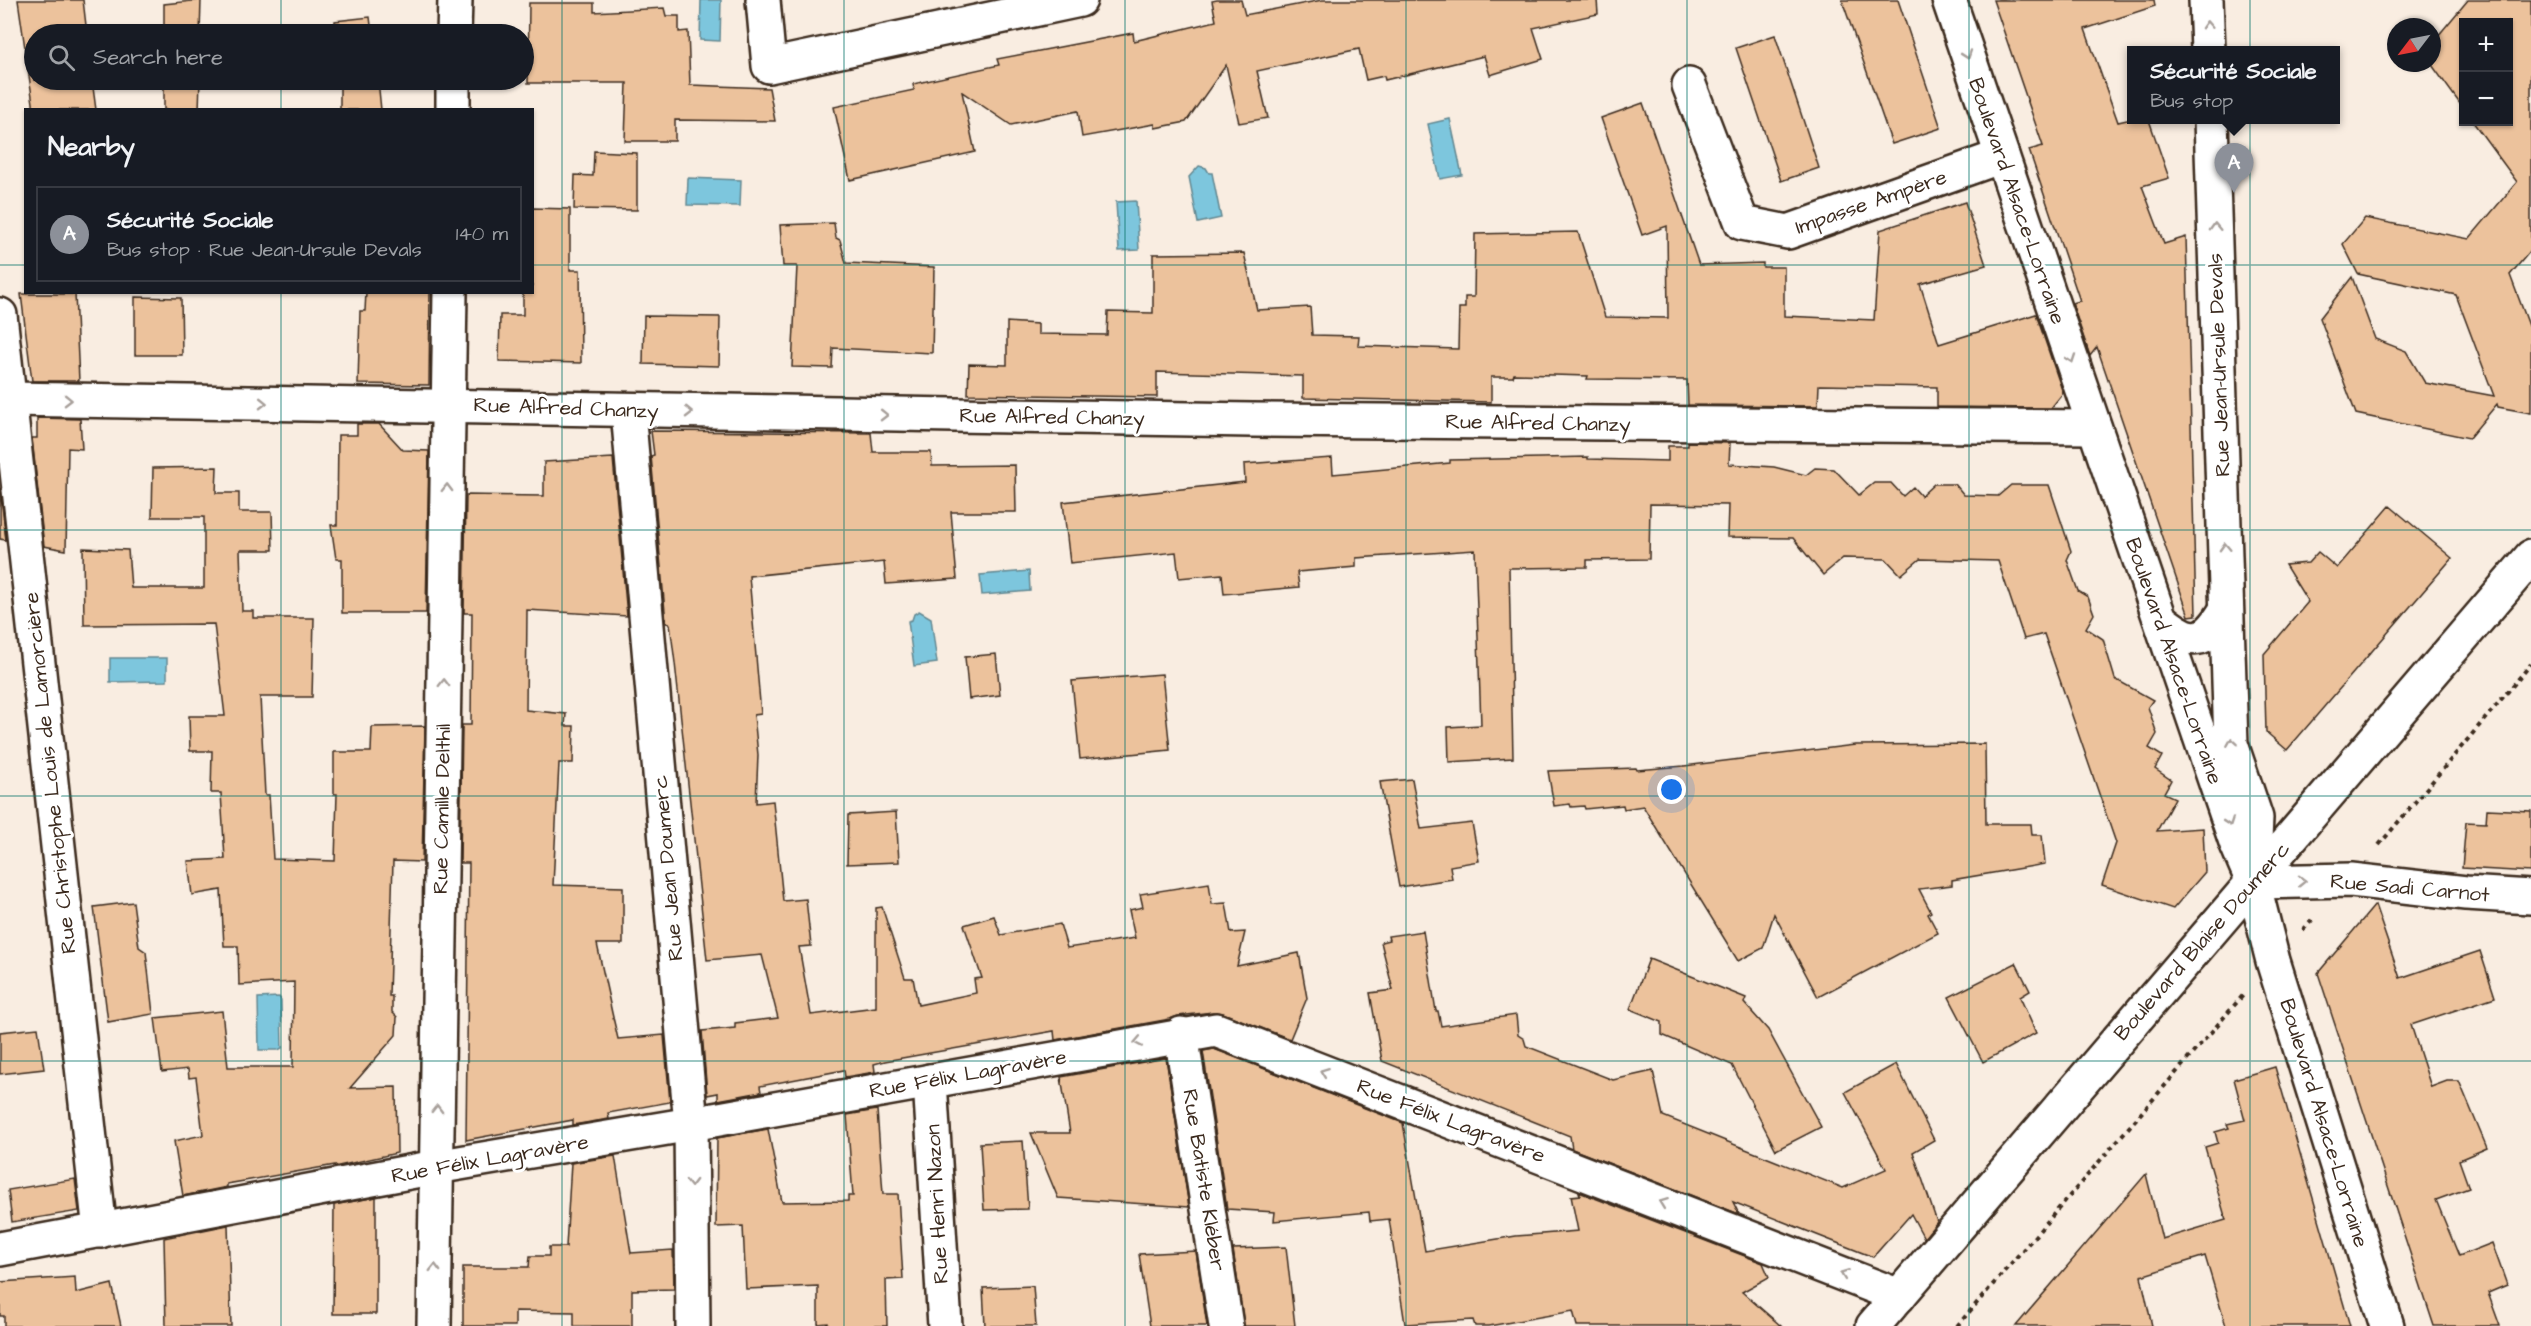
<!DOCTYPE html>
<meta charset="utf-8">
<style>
body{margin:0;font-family:"Architects Daughter",sans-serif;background:#242831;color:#f1f3f6}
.controls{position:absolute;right:18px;top:18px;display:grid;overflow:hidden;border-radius:0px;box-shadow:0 2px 4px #0004}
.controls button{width:54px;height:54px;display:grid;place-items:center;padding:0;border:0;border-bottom:2px solid #363941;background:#171b24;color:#f1f3f6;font:30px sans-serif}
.compass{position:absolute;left:2387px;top:18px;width:54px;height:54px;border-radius:50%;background:#171b24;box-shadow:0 2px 4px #0004;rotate:238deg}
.you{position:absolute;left:1672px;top:790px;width:21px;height:21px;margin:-15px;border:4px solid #fff;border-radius:50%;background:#1a73e8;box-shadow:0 0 0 9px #1a73e833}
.badge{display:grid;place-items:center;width:39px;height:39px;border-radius:50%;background:#8c9099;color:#fff;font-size:20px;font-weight:700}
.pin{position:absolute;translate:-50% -50px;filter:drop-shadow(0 2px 3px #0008)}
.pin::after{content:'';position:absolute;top:32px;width:21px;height:18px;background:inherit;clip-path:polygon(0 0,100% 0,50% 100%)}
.popup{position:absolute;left:2127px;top:46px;width:213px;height:78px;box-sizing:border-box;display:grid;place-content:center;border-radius:0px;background:#171b24;filter:drop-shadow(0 2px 4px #0005);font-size:20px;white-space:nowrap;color:#9ea1a6}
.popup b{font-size:22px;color:#f1f3f6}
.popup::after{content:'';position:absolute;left:50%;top:100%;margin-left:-12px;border:12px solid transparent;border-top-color:#171b24}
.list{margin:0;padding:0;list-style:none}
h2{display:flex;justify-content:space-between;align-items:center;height:78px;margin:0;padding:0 24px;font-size:26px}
h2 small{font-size:20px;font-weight:400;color:#9ea1a6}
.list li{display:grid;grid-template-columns:39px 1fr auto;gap:18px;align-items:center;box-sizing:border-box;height:96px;margin:0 12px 12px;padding:0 12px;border:2px solid #363941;border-radius:0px}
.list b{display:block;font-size:22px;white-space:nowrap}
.list p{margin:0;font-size:20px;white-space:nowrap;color:#9ea1a6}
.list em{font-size:20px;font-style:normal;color:#9ea1a6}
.icon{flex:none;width:33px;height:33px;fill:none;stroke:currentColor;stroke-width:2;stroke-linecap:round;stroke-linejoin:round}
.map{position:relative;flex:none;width:2531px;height:1326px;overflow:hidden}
.search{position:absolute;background:#171b24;box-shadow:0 2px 4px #0004;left:24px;top:24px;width:510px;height:66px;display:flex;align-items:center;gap:15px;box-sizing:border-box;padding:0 21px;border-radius:33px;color:#9ea1a6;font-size:22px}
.panel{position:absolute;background:#171b24;box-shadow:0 2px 4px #0004;left:24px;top:108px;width:510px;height:186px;border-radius:0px}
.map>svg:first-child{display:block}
.water{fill:#7dc6dd;stroke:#638891;stroke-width:1.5}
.building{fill:#ecc29c;stroke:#3b2a1e;stroke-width:1.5}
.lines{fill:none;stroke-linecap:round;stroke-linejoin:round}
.minor-casing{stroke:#3b2a1e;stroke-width:38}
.tertiary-casing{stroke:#3b2a1e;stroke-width:38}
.primary-casing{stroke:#3b2a1e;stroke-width:38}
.path{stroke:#3b2a1e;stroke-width:4;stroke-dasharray:4.5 4.5;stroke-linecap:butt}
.minor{stroke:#fff;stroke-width:33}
.tertiary{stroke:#fff;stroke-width:33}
.primary{stroke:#fff;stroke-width:33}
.oneway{stroke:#a79f9a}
.grid{fill:none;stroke:#0f766e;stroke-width:1.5;stroke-opacity:0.55}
.labels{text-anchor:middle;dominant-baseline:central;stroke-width:6;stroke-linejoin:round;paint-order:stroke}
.street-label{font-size:21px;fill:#3b2a1e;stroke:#fff}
</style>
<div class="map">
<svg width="2531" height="1326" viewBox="0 0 2531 1326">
<rect width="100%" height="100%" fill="#f9ede1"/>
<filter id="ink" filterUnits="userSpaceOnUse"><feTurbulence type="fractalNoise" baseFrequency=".0167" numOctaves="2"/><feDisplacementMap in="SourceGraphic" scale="12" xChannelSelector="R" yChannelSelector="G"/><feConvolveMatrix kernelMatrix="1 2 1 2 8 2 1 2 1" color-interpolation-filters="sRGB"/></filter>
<g filter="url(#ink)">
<!-- water -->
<g class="water">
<path d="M701 0H721L720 41 700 40Z"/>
<path d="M1450 119 1462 175 1440 179 1428 124Z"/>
<path d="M1199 166 1206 168 1209 173H1212L1221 218 1198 223 1189 177Z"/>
<path d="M688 178 741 180 740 206 687 205Z"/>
<path d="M1136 201 1139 250 1119 251 1116 202Z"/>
<path d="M1029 571 1030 591 982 595 980 575Z"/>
<path d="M919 611 931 618 937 663 914 666 908 621 912 620 914 614Z"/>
<path d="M110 658H167V681L110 682Z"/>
<path d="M279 997 281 1000 282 1048 278 1050H259L258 998Z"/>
</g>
<!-- building -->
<g class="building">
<path d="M18 0H83L87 34H34V80H92L96 110H34Z"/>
<path d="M201 0 200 34H164V4Z"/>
<path d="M1217 0H1241L1245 15 1322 0H1597L1598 14 1533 28 1543 59 1490 75 1484 56 1385 80 1384 76 1366 80 1359 49 1257 71 1268 118 1239 123 1226 65 1186 122 1155 128V124L1082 137 1078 111 1011 125 962 92 975 152 850 180 834 107 914 90 913 84 999 65 997 59 1133 33 1134 41 1216 21 1212 1Z"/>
<path d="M1842 0H1898L1941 128 1892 144Z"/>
<path d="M1993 0H2154L2155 6 2085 29 2118 122 2127 120H2149L2169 178 2142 186 2164 244 2186 237 2196 615 2189 616 2097 347 2090 356 2072 303 2080 301 2029 150 2043 146Z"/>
<path d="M2468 0H2531V250L2510 275 2531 331V413L2498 407 2497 404 2469 438 2356 414 2320 318 2352 277 2375 339 2406 351 2425 383 2494 396 2456 295 2358 274 2343 244 2365 218 2469 239 2517 182 2473 122H2508V22H2463V108L2432 65V43Z"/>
<path d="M529 3H594V12L664 8 666 16H679V32L688 31 690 85 769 88 775 121 675 120V141H625L627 83H528Z"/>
<path d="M370 17 372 34H335V21Z"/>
<path d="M1775 35 1819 168 1781 181 1736 48Z"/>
<path d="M164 80H200L199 110H164Z"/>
<path d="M336 80H378L381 110H340V82H337Z"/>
<path d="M1643 103 1699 265 1763 263V267H1784V316L1874 320 1880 230 1965 202 1986 265 1920 284 1939 344 2036 314 2063 393 2051 408 1937 407V387L1819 385 1818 406 1688 405 1687 380 1587 379 1588 376 1514 374 1513 377H1491V402L1303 398V376L1157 372V397L968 394 969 364 1007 365V322L1038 324V334L1107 335 1108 312 1153 313V254L1244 253 1257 310 1310 307 1312 335 1359 336 1358 346 1458 349 1459 308H1465V297H1474L1475 234 1578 232 1605 317 1668 318 1667 226 1642 235 1601 118Z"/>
<path d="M594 151 637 153V210L574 209 575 175 593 176Z"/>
<path d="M532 208 570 209V270H580L581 363 499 361 500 315H523V292H532Z"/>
<path d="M834 223 836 238 840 240 846 263 934 267 932 353 833 348 832 368 792 367 797 266H783L780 225Z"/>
<path d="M366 292H430L429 385 358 384 360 311H365Z"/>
<path d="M21 294H75L79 381H32Z"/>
<path d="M135 297 181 298 182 355H135Z"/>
<path d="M644 316 720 317 719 366 643 364Z"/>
<path d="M37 418 80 419 82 449 68 448 66 550 44 546 32 438H37Z"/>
<path d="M357 424H379L403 450 429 451 426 613H342V559H336L331 525H337L338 435H357Z"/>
<path d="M651 431 871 433 873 452H931L932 466 1015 465 1016 512H951L957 579 886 584 884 562 749 576 761 714 754 715 758 755 756 803 773 801 783 901 806 899 811 946 799 947 811 1015 876 1007V908L882 907 905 978H913L918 1005 976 993 974 979 982 978 964 925 994 916 1001 935 1060 924 1067 948 1135 938 1129 910 1143 907 1140 894 1209 883 1212 904 1226 903 1231 933 1245 932 1237 966 1299 953 1307 998 1290 1039 1223 1013 1213 1012 1178 1016 1170 1019 1055 1040 1054 1031 885 1061 874 1064 875 1072 845 1077 844 1070 760 1086 761 1092 718 1100V1093L707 1095 702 1031 735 1028V1023L778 1018 762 955 707 960 675 663 670 624 666 623 651 456 654 455Z"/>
<path d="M1688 442 1730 443 1729 464 1774 467 1806 475 1815 468 1834 469 1859 495 1874 483H1891L1903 496 1913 487 1921 496 1934 484H1955L1964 495 1998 496 2011 485H2049L2071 551 2067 560 2078 591 2088 597 2094 614 2086 628 2103 639 2115 679 2153 700 2148 707 2157 734 2149 748 2162 756 2155 769 2171 780 2164 793 2175 798 2157 831 2203 828 2205 872 2173 909 2102 885 2116 843 2044 634 2024 639 1998 561 1920 559 1901 575 1886 559 1843 558 1823 575 1793 538 1727 537 1728 505 1650 504 1649 559 1587 560V567L1509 568 1513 758 1449 762 1448 727 1481 725 1475 550 1356 558V567L1297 572 1299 587 1224 594 1222 574 1179 578 1176 552 1070 563 1063 502 1245 482 1244 464 1332 458 1333 474 1450 463V460L1588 457V459L1668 461V446H1688Z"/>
<path d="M613 458 627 616 527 610 526 710 566 714 565 726H574L573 763H559L553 885 623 887V944H597L612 1013 618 1039 664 1035 670 1102 608 1113 609 1119 573 1125V1120L466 1140 469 863H460L462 725H471L472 613H464L466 495 544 496V462Z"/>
<path d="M217 467 216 493H239V512H272L273 550H240L242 611H253V618H314L312 697H260L265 795H269L273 859 335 861 337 794H334V752H371L372 727 425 726 422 862 393 861 389 996H392V1012L397 1017 396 1035 350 1088 396 1087 397 1153 334 1167 335 1165 227 1184V1187L183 1196 174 1141 203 1135 196 1077 189 1078 188 1069 162 1072 155 1018 222 1011 228 1067H293L294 982 239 985 238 946H224L221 890 192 895 188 861 225 859 221 793H211L212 751H190L189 716H225L214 624 84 625 83 548 128 550 131 588H204V517H152L153 468Z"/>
<path d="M0 488 6 540 0 539Z"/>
<path d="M2390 506 2452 558 2287 750 2266 732 2264 654 2308 602 2285 565 2308 563 2318 552 2337 568Z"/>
<path d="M996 654 1000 695 969 699 965 657Z"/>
<path d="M1162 674 1170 750 1080 759 1072 681Z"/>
<path d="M1985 744 1986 824H2031L2032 835H2042L2045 864 1952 880V885L1919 889 1931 912 1928 914 1938 933 1818 997 1774 914 1763 948 1738 961 1643 806 1624 809 1623 805 1585 809 1584 806 1571 807 1570 804 1554 806 1548 771 1636 768 1637 770 1684 766 1855 745Z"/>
<path d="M1412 779 1421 829 1472 823 1479 861 1450 866 1452 879 1399 887 1380 782Z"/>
<path d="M2487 809 2531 811V872L2462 868 2466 822 2486 823Z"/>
<path d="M896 812 899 862 847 864 848 815Z"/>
<path d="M133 902 139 947 146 952 153 1014 108 1022 94 907Z"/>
<path d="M2375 905 2400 978 2480 951 2495 997 2411 1025 2431 1087 2447 1081H2459L2487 1148 2459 1160 2469 1188 2436 1200 2459 1256 2492 1243 2507 1285 2488 1293 2500 1326H2434L2318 973Z"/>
<path d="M1423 931 1436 1011H1438L1441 1026 1516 1015 1518 1035 1524 1039 1526 1046 1613 1080 1653 1071 1663 1116 1843 1188 1886 1169 1845 1092 1896 1064 1934 1140 1913 1152 1937 1222 1924 1238 1911 1214 1873 1257 1733 1202 1739 1214 1572 1149 1570 1136 1382 1061 1370 993 1393 990 1381 942 1389 940 1388 936Z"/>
<path d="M1649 959 1746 998 1744 1003 1768 1030 1821 1127 1776 1150 1732 1065 1662 1035V1022L1630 1009Z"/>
<path d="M2016 963 2030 991 2020 997 2036 1033 1983 1062 1949 997Z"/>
<path d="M38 1028 44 1069 0 1074V1032Z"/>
<path d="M1214 1049 1403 1123 1425 1251 1516 1236 1578 1231 1571 1196 1580 1195 1579 1192 1763 1263 1769 1277 1742 1292 1781 1326H1577L1573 1311 1489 1326H1475L1473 1320 1405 1324 1389 1219 1370 1221 1369 1212 1274 1221 1275 1212 1227 1209 1203 1051Z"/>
<path d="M1166 1058 1189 1207 1058 1198 1031 1133H1070L1061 1077Z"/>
<path d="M2275 1067 2350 1326H2226L2205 1256 2141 1276 2152 1326H2016L2146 1174 2162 1239 2226 1220 2205 1147 2218 1143 2215 1132 2229 1128 2227 1124 2245 1120 2234 1079Z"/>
<path d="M877 1110 883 1194H898L903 1279 886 1280 887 1326H828V1323L818 1324V1286L746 1289 743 1226 716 1227 717 1138 768 1129 782 1202 848 1201V1196H853L847 1115Z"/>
<path d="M1023 1141 1028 1209 984 1210 980 1143Z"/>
<path d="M615 1156 631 1253 673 1250 674 1289 632 1290V1326H574V1312L515 1311V1326H463V1267H529L530 1256H549V1247H566L571 1163Z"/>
<path d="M75 1179 79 1211 12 1222 8 1190Z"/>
<path d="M376 1197V1314H333L334 1205Z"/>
<path d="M228 1225 231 1326H166L164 1238Z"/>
<path d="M1286 1247 1295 1326H1244L1233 1249Z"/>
<path d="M1196 1251 1207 1326H1150L1139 1254Z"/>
<path d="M75 1277 76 1293 112 1284 121 1326H4V1316H0V1282Z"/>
<path d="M1033 1286 1036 1326H985L983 1288Z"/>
</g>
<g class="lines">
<!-- minor casing -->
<g class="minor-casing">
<g id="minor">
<path d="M763 0 769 66 1080 0"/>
<path d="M2206 0 2208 50"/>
<path d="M454 34 455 0"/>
<path d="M1689 85 1742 223 1788 232 2002 156"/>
<path d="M453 110V80"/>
<path d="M2211 119 2231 744 2256 818 2253 882 2351 880 2466 893 2531 897"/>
<path d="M0 315 100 1231"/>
<path d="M9 399 1252 420 2094 427"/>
<path d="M628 411 691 1124 693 1326"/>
<path d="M2161 620C2192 645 2205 645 2226 610"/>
<path d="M1181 1034 1226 1326"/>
<path d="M930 1081 945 1326"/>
<path d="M0 1249 436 1167 691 1124 1216 1030 1899 1296"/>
<path d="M434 1326 450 292"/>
</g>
</g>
<!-- tertiary casing -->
<g class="tertiary-casing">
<path id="tertiary" d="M1949 0 2236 842 2253 882 2273 961 2387 1326"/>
</g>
<!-- primary casing -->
<g class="primary-casing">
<path id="primary" d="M1873 1326 2531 557"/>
</g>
<!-- path -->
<g class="path">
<path d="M2379 845 2531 664"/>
<path d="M2303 930 2314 918"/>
<path d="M1957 1326 2245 993"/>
</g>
<!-- minor -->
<use href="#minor" class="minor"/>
<!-- tertiary -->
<use href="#tertiary" class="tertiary"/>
<!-- primary -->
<use href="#primary" class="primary"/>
</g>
<!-- one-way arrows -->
<defs><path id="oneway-chevron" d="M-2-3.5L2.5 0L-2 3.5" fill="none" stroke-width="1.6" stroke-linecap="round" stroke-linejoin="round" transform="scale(1.5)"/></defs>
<g class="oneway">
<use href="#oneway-chevron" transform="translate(2207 25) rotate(-93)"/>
<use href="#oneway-chevron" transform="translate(1967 55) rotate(71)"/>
<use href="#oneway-chevron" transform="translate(2215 227) rotate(-92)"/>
<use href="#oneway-chevron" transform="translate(2071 359) rotate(71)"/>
<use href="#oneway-chevron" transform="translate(68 400) rotate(1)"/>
<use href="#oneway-chevron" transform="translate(263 403) rotate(1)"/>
<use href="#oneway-chevron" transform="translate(689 412) rotate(1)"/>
<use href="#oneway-chevron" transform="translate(884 415) rotate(1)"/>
<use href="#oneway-chevron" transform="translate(447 488) rotate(-89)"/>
<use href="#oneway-chevron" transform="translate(2225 547) rotate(-92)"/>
<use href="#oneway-chevron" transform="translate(444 683) rotate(-89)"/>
<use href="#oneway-chevron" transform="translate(2232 742) rotate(-99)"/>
<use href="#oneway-chevron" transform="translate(2229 822) rotate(71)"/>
<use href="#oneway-chevron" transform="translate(2302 881) rotate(-1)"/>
<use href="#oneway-chevron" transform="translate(1138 1042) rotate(169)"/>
<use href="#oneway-chevron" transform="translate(1324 1072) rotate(-159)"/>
<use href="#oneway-chevron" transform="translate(437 1109) rotate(-89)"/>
<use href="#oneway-chevron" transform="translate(691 1183) rotate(89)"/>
<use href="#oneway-chevron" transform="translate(1663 1203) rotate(-159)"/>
<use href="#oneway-chevron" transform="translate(435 1268) rotate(-89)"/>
<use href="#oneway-chevron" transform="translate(1844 1274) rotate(-159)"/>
</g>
</g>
<!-- grid -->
<path class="grid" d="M281 0V34M562 0V1326M844 0V1326M1125 0V1326M1406 0V1326M1687 0V1326M1969 0V1326M2250 0V1326M281 80V110M0 265H26M532 265H2531M281 292V1326M0 530H2531M0 796H2531M0 1061H2531"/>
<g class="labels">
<!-- street labels -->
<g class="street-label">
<text transform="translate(2017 201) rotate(71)">Boulevard Alsace-Lorraine</text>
<text transform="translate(1871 202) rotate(-19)">Impasse Ampère</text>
<text transform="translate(2219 365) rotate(-92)">Rue Jean-Ursule Devals</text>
<text transform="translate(566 408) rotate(2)">Rue Alfred Chanzy</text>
<text transform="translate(1052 417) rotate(1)">Rue Alfred Chanzy</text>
<text transform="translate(1538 423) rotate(1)">Rue Alfred Chanzy</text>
<text transform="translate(2174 661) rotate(71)">Boulevard Alsace-Lorraine</text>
<text transform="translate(50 773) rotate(-96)">Rue Christophe Louis de Lamorcière</text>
<text transform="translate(442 809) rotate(-89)">Rue Camille Delthil</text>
<text transform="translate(668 868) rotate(-95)">Rue Jean Doumerc</text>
<text transform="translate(2410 888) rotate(5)">Rue Sadi Carnot</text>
<text transform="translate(2202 941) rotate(-49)">Boulevard Blaise Doumerc</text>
<text transform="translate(968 1074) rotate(-10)">Rue Félix Lagravère</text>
<text transform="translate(1451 1121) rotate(21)">Rue Félix Lagravère</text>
<text transform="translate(2324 1123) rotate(73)">Boulevard Alsace-Lorraine</text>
<text transform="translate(490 1159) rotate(-10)">Rue Félix Lagravère</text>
<text transform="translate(1204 1180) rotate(81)">Rue Batiste Kléber</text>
<text transform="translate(937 1204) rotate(-93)">Rue Henri Nazon</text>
</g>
</g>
</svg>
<div class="controls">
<button>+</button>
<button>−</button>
</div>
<svg class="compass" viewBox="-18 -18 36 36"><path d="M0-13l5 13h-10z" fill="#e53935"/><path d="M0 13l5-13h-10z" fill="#9ea1a6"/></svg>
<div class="you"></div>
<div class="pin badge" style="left:2234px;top:193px">A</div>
<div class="popup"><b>Sécurité Sociale</b>Bus stop</div>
<div class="search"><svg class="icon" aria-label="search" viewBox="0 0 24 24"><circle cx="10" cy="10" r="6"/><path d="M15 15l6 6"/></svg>Search here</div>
<section class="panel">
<h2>Nearby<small></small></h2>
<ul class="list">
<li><span class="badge">A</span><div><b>Sécurité Sociale</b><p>Bus stop · Rue Jean-Ursule Devals</p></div><em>140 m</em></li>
</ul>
</section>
</div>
